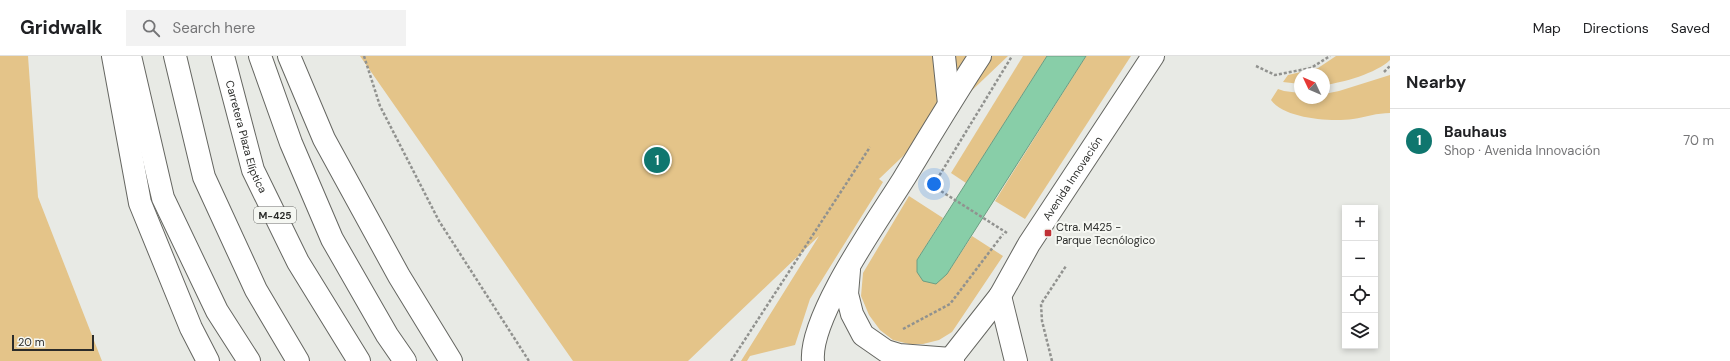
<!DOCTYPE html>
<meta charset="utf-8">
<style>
body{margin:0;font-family:"DM Sans",sans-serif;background:#f2f2f2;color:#202124}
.controls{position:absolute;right:12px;bottom:12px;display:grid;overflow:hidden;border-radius:0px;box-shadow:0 2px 6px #0003}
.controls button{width:36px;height:36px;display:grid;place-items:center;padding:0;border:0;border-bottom:1px solid #e0e0e0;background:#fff;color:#202124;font:20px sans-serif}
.compass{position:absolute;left:1294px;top:12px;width:36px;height:36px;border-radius:50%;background:#fff;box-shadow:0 2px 6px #0003;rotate:314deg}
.scale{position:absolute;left:12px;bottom:10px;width:82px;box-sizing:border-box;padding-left:4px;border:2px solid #2b2c2a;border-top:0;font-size:11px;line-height:14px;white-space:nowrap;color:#2b2c2a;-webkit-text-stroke:3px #f5f7f2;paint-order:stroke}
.you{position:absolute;left:934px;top:128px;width:14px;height:14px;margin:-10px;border:3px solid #fff;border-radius:50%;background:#1a73e8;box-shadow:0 0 0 6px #1a73e833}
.badge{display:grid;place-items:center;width:26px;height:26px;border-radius:50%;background:#0f766e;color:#fff;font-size:13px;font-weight:700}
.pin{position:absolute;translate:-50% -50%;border:2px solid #fff;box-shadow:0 1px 4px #0006}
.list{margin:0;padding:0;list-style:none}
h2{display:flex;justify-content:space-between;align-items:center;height:52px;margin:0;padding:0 16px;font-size:17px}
h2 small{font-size:13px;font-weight:400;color:#757577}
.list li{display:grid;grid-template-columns:26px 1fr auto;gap:12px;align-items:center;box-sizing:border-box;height:64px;padding:0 16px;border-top:1px solid #e0e0e0}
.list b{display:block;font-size:15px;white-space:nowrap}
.list p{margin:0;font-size:13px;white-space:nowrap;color:#757577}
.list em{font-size:13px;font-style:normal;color:#757577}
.icon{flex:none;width:22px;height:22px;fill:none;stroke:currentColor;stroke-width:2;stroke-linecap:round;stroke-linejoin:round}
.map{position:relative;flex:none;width:1390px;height:305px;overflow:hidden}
header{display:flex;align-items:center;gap:24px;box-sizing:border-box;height:56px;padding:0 20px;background:#fff;border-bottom:1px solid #e0e0e0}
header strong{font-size:19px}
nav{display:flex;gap:22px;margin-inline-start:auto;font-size:14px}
.search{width:280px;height:36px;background:#f2f2f2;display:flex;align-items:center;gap:10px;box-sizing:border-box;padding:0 14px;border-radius:0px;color:#757577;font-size:15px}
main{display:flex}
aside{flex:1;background:#fff}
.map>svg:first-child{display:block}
.green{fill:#e4c489}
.water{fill:#88cea8;stroke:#6c9d82}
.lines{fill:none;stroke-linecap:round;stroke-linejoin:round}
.minor-casing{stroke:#656661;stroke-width:24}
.major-casing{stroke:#656661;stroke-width:24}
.path{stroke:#91928f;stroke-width:2.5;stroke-dasharray:3 2;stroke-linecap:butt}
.minor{stroke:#fff;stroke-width:22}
.major{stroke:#fff;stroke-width:22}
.poi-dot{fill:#c03136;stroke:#f5f7f2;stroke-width:1.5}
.labels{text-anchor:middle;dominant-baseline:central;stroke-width:4;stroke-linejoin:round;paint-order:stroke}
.shield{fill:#f5f7f2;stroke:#686966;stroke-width:1}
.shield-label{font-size:10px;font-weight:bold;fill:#2b2c2a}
.street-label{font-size:11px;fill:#2b2c2a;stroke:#f5f7f2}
.poi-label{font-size:11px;fill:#2b2c2a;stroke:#f5f7f2;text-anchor:start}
</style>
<header>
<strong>Gridwalk</strong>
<div class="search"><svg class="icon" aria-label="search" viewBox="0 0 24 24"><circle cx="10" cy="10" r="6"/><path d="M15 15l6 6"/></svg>Search here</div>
<nav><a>Map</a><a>Directions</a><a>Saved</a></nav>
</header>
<main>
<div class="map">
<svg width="1390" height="305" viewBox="0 0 1390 305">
<rect width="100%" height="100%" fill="#e8eae5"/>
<!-- green -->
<g class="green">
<path d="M0 0H28L38 141 102 305H0Z"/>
<path d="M360 0H1008L879 123 883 126 810 243 795 289 750 300 747 305H741L819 180 688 305H573Z"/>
<path d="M1023 0H1047L966 127 951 117Z"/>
<path d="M1086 0H1131L1025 163 995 145Z"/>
<path d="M1336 0H1390V4C1377 17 1342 27 1324 29V18H1300V28L1283 26 1288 19 1318 12Z"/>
<path d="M1390 19V57C1377 57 1366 61 1353 63 1331 66 1285 63 1271 44L1278 33 1284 35 1300 37V42H1324V38L1339 35Z"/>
<path d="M909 140 943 162 917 204 947 218 972 180 1003 200 952 276 939 284 923 288H909L893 284 880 274 869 259 861 240 863 217Z"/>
</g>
<!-- water -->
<path class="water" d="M1047 0H1086L947 218 936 228 923 225 917 216V204Z"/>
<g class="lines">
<!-- minor casing -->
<g class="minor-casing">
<g id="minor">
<path d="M944 0 949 48"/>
<path d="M849 214 847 238 852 258 863 279 886 295 899 299 951 303 953 305"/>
<path d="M1000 240 1016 305"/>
<path d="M813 305C809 261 878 164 903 124 928 83 953 41 980 0"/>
<path id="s1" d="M949 305 1000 240 1029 188 1153 0"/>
</g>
</g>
<!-- major casing -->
<g class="major-casing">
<g id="major">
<path d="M113 0 140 147 191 272 208 305"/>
<path d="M130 0 163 142 217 255 249 305"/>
<path d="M175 0 204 121 256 234 298 305"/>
<path id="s2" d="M223 0 253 114 298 206 359 305"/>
<path d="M260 0 291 87 332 183 387 279 405 305"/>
<path d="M289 0 324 83 399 220 451 305"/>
</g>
</g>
<!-- path -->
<g class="path">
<path d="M364 0 380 50 439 165 529 305"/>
<path d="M1256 10 1275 19 1311 12 1330 0"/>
<path d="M1384 16 1390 10"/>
<path d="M1007 177 933 130 1012 0"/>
<path d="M903 273 950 248 1003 178"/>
<path d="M731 305 870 91"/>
<path d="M1052 305 1042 265 1041 248 1066 210"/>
</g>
<!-- minor -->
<use href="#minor" class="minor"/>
<!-- major -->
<use href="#major" class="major"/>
</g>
<!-- markers -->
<rect class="poi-dot" x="1044" y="173" width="8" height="8" rx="2"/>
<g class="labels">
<!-- shield labels -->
<rect class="shield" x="254" y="151" width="42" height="16" rx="3"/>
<g class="shield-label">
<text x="275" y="159">M-425</text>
</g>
<!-- street labels -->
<g class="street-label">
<text stroke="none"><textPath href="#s2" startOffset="84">Carretera Plaza Elíptica</textPath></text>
<text stroke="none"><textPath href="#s1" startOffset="221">Avenida Innovación</textPath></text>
</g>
<!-- poi labels -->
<g class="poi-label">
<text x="1056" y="171">Ctra. M425 -<tspan x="1056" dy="13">Parque Tecnólogico</tspan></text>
</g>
</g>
</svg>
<div class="controls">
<button>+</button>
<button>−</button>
<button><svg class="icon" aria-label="locate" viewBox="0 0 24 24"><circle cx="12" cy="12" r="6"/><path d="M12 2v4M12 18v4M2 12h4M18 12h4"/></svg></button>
<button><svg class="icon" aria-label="layers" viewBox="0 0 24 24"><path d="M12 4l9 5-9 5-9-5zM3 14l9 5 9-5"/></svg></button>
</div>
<svg class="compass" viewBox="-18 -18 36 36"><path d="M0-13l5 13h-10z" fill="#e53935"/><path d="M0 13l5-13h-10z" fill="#757577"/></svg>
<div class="scale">20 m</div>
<div class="you"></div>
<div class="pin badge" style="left:657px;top:104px">1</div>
</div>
<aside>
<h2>Nearby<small></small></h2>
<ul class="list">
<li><span class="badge">1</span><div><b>Bauhaus</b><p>Shop · Avenida Innovación</p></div><em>70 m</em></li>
</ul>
</aside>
</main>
